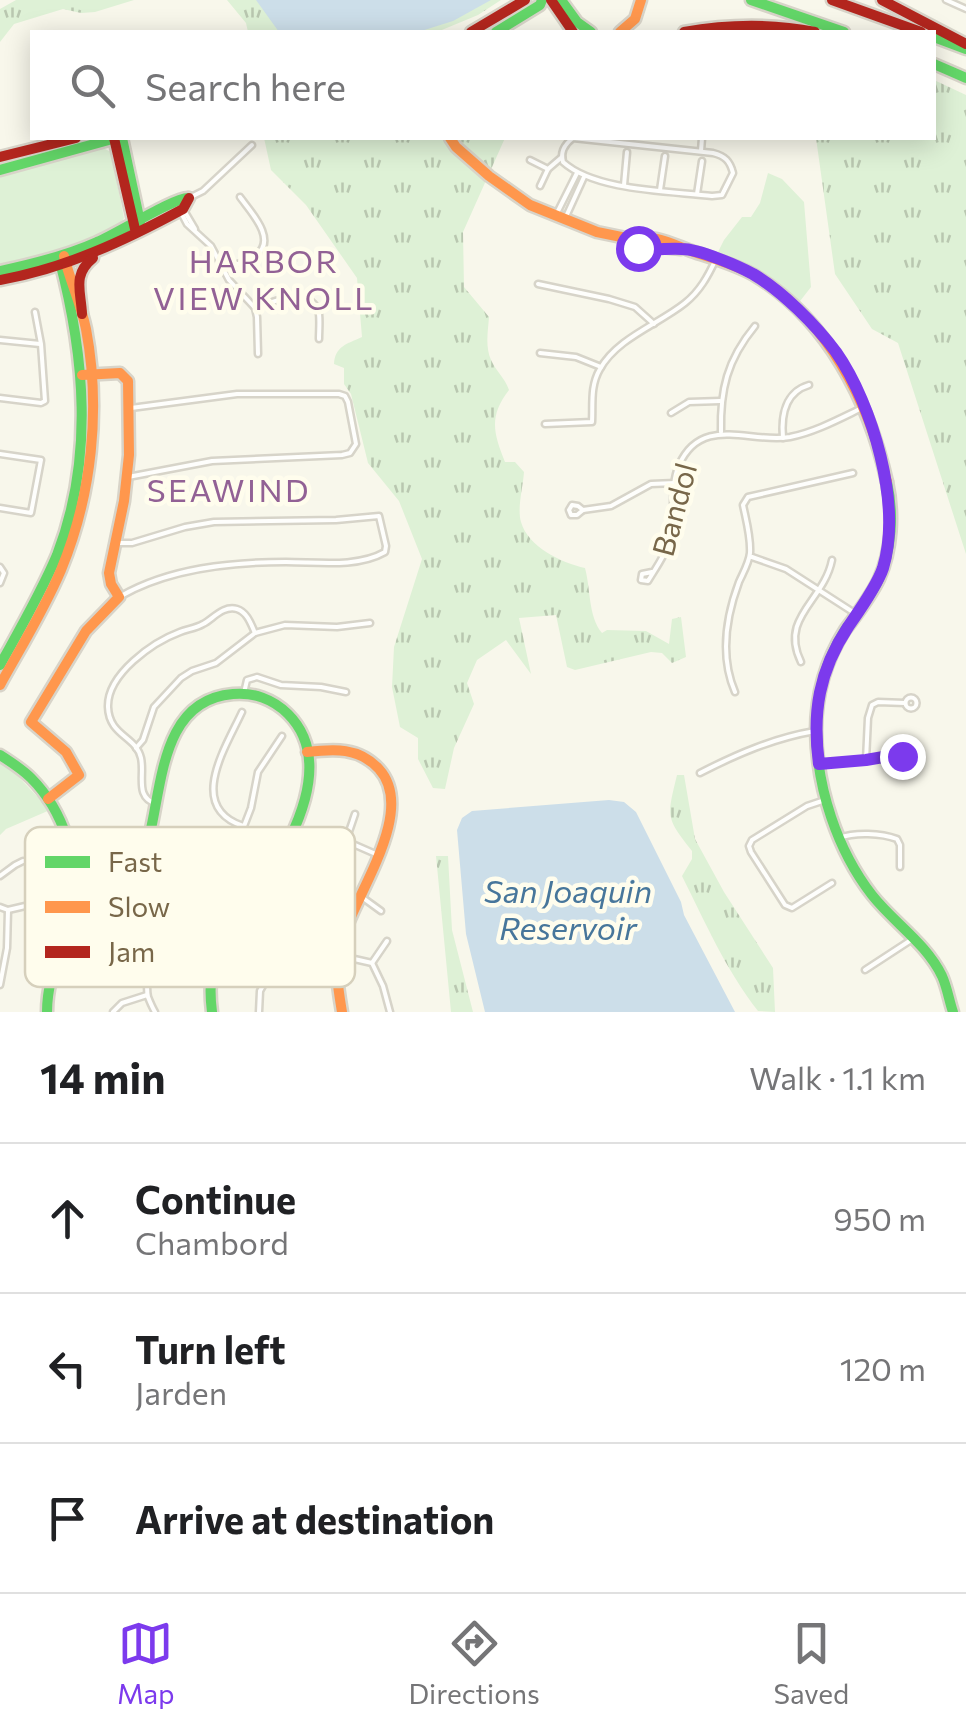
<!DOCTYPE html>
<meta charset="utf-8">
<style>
body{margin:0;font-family:Commissioner,sans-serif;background:#f2f2f2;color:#202124}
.stop{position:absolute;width:30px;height:30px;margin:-22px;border:8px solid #7c3aed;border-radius:50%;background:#fff}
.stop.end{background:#7c3aed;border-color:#fff;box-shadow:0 2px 10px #0008}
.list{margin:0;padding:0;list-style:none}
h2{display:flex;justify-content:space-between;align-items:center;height:130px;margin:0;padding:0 40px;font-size:42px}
h2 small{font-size:32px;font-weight:400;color:#757577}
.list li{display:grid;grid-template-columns:65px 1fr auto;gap:30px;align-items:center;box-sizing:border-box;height:150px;padding:0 40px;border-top:2px solid #e0e0e0}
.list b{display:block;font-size:38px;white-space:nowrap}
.list p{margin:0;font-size:32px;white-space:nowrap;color:#757577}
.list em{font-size:32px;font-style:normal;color:#757577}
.icon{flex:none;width:55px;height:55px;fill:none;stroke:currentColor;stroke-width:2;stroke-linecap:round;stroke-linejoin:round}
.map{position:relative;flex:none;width:966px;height:1012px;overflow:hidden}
.search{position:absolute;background:#fff;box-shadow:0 5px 25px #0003;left:30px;right:30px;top:30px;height:110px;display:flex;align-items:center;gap:25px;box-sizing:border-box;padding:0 35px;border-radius:0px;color:#757577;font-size:38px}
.sheet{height:580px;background:#fff}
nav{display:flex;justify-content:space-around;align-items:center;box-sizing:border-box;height:140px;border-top:2px solid #e0e0e0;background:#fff;font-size:28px;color:#757577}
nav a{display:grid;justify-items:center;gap:5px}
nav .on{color:#7c3aed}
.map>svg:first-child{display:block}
.grass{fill:url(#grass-tufts)}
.park{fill:#def1d6}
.water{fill:#ccdee9}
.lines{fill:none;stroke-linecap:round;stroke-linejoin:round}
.street-casing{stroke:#d7d4c9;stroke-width:9}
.fast-casing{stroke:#d8d4c9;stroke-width:15}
.slow-casing{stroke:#d8d4c9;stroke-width:15}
.jam-casing{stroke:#d8d4c9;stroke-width:15}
.street{stroke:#fefefc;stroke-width:4}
.fast{stroke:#63d668;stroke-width:10}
.slow{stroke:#ff974d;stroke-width:10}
.jam{stroke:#b3261e;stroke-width:10}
.route{stroke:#7c3aed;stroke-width:12}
.labels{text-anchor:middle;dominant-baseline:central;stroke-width:9;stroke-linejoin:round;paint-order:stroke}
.street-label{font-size:30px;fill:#786749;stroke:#fffded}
.neighbourhood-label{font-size:32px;letter-spacing:2.5px;fill:#926195;stroke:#fffded}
.water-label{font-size:32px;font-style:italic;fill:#47769b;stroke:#fffded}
.key{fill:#fffded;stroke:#d6d0bc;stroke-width:2.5}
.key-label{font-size:28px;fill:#786749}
</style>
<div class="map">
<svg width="966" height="1012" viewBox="0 0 966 1012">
<defs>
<pattern id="grass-tufts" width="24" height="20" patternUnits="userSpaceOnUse" patternTransform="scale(2.5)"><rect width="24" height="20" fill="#def1d6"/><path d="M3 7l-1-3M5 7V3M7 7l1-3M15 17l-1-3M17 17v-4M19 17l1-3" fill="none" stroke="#b9c7b0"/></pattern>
</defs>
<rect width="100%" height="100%" fill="#f8f7eb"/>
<!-- grass -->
<g class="grass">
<path d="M16 0H134L95 12 81 13 63 9 14 24 0 42V9Z"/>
<path d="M227 0H501L478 15 437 32H248L246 23Z"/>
<path d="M934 80 966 95V554L898 343 872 329 835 274 816 138H934Z"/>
<path d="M264 138H505L463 232 464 287 489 317C488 331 485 347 491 360 496 371 505 378 509 390 489 416 493 432 505 462H515L524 472C523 487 517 508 521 522 528 547 562 563 585 568 591 590 588 616 602 633L607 630 646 631 669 644 672 619 681 617 686 657 672 663 662 653 651 652 575 670 567 667 556 615 519 618 531 674 506 640 477 660 467 683 474 704 454 748 445 789 433 788 418 759V738L400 727 392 687 394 647 422 559 399 501 368 463 351 394 344 384V368L334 364C335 346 347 344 362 337L357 278 306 205 271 170Z"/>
<path d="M677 775H684L695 839 724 892 773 968 775 1012 758 1011C726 970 705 922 682 876L692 859V851C665 817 667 817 677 775Z"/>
<path d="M436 856H448L452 930 473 1012H451Z"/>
</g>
<!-- park -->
<g class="park">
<path d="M103 148 111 152 124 218 120 226 71 246 0 266V176Z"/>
<path d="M768 173 782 179 804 202 811 287 797 305 761 276 717 254 724 240 742 217H751L760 203Z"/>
<path d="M0 763 11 769 50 810 6 829 0 835Z"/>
</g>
<!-- water -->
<g class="water">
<path d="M256 0H491L453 21 418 32H279Z"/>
<path d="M609 800 624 802 636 812 681 902 684 915 735 1012H485L466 934 457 830 462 818 472 811Z"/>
</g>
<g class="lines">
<!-- street casing -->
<g class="street-casing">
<g id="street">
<path d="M946 0 966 9"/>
<path d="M573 138 713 153C725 156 730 161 733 173L722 195 712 196C670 191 595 191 563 162 560 152 565 144 573 138Z"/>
<path d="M701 151 702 138"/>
<path d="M530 160 548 169 562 157"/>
<path d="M624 185 627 152"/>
<path d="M540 186 548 169"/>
<path d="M660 190 665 156"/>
<path d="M697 194 702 161"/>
<path d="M189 198 203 191 252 145"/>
<path d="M176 203 187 224 211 246 229 280 255 308 257 317 258 354"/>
<path d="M182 207 195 229"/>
<path d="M557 213 577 173"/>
<path d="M564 221 584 177"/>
<path d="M224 269C234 265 247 262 256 255 278 240 250 211 240 197"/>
<path d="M538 284 609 299 635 307 654 324"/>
<path d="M255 308C273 301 311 285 319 314 320 322 319 331 319 339"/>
<path d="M0 340 40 344"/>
<path d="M540 353 576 357 601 367"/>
<path d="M0 398 41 403 45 401 41 344 35 312"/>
<path d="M671 413 689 402 720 401"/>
<path d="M545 424 592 422C593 404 590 386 600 369 617 338 659 324 685 303 700 291 708 276 716 259"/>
<path d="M721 432C720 390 727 360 755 326"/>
<path d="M783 438C781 416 785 392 809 385"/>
<path d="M0 454 41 460 31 513 0 508"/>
<path d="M128 477 212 461 342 455 350 453 356 444 348 402 345 396 339 394H237L131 408"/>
<path d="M572 505 578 506 583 510 577 515H571L569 510Z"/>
<path d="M583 510 611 506 651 484 675 483"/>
<path d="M116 543H132L185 527 214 522 336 520 379 516 386 546 385 552C357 568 317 562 286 562 231 562 170 568 121 596"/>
<path d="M752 557 786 569 856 614"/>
<path d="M0 567 4 573 0 583"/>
<path d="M652 572 642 574 641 580 648 581C657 566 667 553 671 534 675 512 670 485 679 465 702 414 750 444 790 437 815 432 839 419 862 408"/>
<path d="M801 662C779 617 824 601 832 560"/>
<path d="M735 692C720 657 726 617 739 582 743 573 749 563 750 553 751 537 746 520 743 505L748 497 853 473"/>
<path d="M244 693 247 680 257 677 281 685 321 687 346 692"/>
<circle cx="911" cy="703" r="5.5"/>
<path d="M242 712C226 747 186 807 243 826"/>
<path d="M136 748 143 740 154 707 181 678 192 671 216 663 255 633 285 625 337 627 370 623"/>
<path d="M866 760 868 718 872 705 878 702 905 703"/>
<path d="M819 764 866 760 901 754 906 748 913 753 907 759 901 754"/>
<path d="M700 773C737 754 774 738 815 731"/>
<path d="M825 800 807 806 752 840 749 846 751 852 785 905 792 908 832 883"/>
<path d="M157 804C134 798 145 775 141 758 136 736 109 736 108 707 107 674 153 642 180 632 188 629 196 628 203 624 213 619 223 605 237 609 247 612 251 624 255 633"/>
<path d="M839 838C855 832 881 833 897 839L900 845V867"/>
<path d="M346 841 378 855"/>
<path d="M271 871 249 856 243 847 241 834 251 808 258 772 282 736"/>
<path d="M0 876 15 865 23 861"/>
<path d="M303 885C339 869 343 849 355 814"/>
<path d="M359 895 381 911"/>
<path d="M0 907 8 910 51 900 73 902"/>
<path d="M341 956 372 963 383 986 390 1012"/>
<path d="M372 963 387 941"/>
<path d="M865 970 914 938"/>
<path d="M0 985 7 948 8 910"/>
<path d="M113 1012 122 1003 147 995"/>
<path d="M155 1012C152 1007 150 1002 148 997 143 975 160 928 186 924 199 923 212 933 223 939"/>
<path d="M259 1012 260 991 273 968"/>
</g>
</g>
<!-- fast casing -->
<g class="fast-casing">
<g id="fast">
<path d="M561 0 577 22 591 32"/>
<path d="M751 0 844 32"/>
<path d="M496 32 540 5 542 0"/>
<path d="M934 37 966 49"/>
<path d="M934 64 966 78"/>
<path d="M122 138 140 222"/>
<path d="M0 170 116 138"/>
<path d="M0 271C33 264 66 256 97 242 117 234 173 198 188 198"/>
<path d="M887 482C894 513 892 550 879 579 870 598 857 614 845 630 826 660 816 695 816 731 817 788 837 850 872 895 894 923 926 943 942 976 947 987 949 1000 953 1012"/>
<path d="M0 665C20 629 41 593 57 555 94 459 85 356 59 258"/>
<path d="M0 755C11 762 22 769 31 778 63 810 81 863 72 907 65 943 47 974 47 1012"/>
<path d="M51 976C94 980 90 960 106 928 118 903 136 880 145 853 163 797 156 700 233 694 253 692 273 699 288 714 335 761 294 838 264 882 249 903 231 921 220 945 210 966 209 989 212 1012"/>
</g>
</g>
<!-- slow casing -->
<g class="slow-casing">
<g id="slow">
<path d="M620 32 635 19 641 0"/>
<path d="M450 138 456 147 489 176 530 205 597 232 631 239 640 245 681 249"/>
<path d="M631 239C655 233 675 246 697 253 716 259 736 265 754 275 827 319 869 401 887 482"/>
<path d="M0 685C21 647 44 610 61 570 92 495 101 409 86 329 81 304 70 281 64 256"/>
<path d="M307 752C334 749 359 747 379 769 418 812 353 897 341 943 334 967 338 988 342 1012"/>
<path d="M48 799 79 775 66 752 31 722 86 631 119 597 111 584 109 573 124 501 129 455 128 381 120 373 82 375"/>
</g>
</g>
<!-- jam casing -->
<g class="jam-casing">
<g id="jam">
<path d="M551 0 573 32"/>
<path d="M832 0 921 32"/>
<path d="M882 0 966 44"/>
<path d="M471 32 525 0"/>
<path d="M684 32C729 24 770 23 815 32"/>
<path d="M114 138 135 229"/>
<path d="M0 157 76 138"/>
<path d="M0 280C66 268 124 241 183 209L189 198"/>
<path d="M82 314C81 291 72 275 93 258"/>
<path d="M54 966 65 969 80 964 98 924 123 893"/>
</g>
</g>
<!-- street -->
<use href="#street" class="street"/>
<!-- fast -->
<use href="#fast" class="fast"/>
<!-- slow -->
<use href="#slow" class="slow"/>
<!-- jam -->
<use href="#jam" class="jam"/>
</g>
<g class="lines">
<!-- route -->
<path class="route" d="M638 248C653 251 667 248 682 249 699 249 738 266 753 274 782 291 816 325 836 352 873 405 902 505 883 568 877 586 859 611 848 627 819 671 812 712 819 764L866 760 901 754 902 756"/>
</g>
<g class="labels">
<!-- street labels -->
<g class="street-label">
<text transform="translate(673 509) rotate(-75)">Bandol</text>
</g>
<!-- neighbourhood labels -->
<g class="neighbourhood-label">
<text x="264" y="260">HARBOR<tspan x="264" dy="37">VIEW KNOLL</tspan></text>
<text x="229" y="489">SEAWIND</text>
</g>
<!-- water labels -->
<g class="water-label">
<text x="568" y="890">San Joaquin<tspan x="568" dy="37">Reservoir</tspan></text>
</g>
</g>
<!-- legend -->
<rect x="25" y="827" width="330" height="160" rx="15" class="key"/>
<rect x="45" y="856" width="45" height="12" fill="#63d668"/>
<rect x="45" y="901" width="45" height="12" fill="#ff974d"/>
<rect x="45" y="946" width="45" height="12" fill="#b3261e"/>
<g class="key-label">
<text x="108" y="872">Fast</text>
<text x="108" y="917">Slow</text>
<text x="108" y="962">Jam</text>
</g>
</svg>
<div class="stop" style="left:638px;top:248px"></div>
<div class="stop end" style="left:902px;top:756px"></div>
<div class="search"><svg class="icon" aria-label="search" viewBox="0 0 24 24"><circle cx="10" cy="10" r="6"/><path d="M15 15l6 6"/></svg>Search here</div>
</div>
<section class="sheet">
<h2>14 min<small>Walk · 1.1 km</small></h2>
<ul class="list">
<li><svg class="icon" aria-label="ahead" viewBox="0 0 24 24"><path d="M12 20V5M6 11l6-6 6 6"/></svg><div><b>Continue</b><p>Chambord</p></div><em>950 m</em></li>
<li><svg class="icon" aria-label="left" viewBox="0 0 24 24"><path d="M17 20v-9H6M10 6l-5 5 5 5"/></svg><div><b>Turn left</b><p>Jarden</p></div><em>120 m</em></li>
<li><svg class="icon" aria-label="arrive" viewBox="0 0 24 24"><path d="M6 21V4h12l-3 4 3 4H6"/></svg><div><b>Arrive at destination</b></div></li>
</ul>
</section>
<nav>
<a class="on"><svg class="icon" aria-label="map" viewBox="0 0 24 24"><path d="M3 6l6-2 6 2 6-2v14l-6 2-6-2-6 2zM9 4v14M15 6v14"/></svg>Map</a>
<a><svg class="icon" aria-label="directions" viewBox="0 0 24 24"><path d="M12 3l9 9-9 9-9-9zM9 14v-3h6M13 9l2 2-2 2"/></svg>Directions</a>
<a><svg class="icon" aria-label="saved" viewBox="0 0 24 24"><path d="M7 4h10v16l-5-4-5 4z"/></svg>Saved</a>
</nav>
